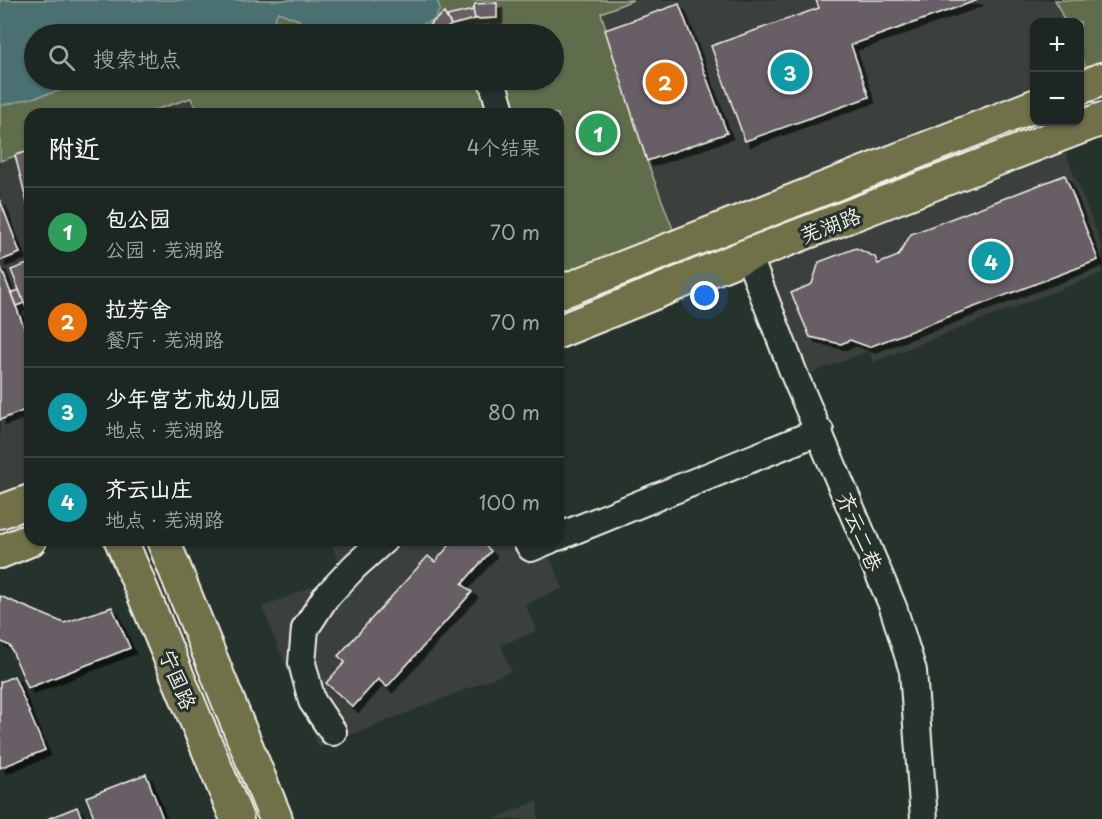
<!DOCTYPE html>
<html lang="zh">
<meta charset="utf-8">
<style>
body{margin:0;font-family:"Playpen Sans","LXGW WenKai TC",sans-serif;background:#252e2a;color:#f1f3f6}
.controls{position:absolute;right:18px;top:18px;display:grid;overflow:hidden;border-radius:12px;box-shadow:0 2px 4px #0004}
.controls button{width:54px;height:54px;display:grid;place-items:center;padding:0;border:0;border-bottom:2px solid #3a4340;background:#1c2622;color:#f1f3f6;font:30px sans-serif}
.you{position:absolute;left:705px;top:296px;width:21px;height:21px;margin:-15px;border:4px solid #fff;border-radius:50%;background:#1a73e8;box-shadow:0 0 0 9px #1a73e833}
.badge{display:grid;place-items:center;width:39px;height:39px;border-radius:50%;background:#ff9aa2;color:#fff;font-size:20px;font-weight:700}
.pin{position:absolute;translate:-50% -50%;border:3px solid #fff;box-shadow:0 2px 6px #0006}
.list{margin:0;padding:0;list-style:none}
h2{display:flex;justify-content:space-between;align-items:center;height:78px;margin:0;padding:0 24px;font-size:26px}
h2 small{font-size:20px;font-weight:400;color:#a0a5a5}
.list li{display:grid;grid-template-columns:39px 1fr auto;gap:18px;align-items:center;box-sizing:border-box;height:90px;padding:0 24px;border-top:2px solid #3a4340}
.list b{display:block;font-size:22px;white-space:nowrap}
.list p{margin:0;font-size:20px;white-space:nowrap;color:#a0a5a5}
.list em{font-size:20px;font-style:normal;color:#a0a5a5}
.icon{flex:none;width:33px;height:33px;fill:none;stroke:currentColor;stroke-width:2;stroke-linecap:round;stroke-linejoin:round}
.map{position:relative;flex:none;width:1102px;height:819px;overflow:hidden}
.search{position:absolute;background:#1c2622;box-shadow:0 2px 4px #0004;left:24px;top:24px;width:540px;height:66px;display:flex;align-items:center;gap:15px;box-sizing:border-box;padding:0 21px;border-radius:33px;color:#a0a5a5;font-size:22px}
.panel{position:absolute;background:#1c2622;box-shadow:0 2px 4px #0004;left:24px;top:108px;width:540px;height:438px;border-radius:18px}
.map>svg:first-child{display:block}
.built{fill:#3a403e}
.green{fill:#616d4e;stroke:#aaaf9b;stroke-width:1.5;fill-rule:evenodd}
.water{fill:#4b6f72;stroke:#8fa3a1;stroke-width:1.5}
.building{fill:#675f66;stroke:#f4f1e8;stroke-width:1.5;filter:url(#shadow)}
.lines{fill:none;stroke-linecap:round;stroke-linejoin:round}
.minor-casing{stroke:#f4f1e8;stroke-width:30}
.major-casing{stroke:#f4f1e8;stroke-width:36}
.minor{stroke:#26332d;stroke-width:26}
.major{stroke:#6f704a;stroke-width:32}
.labels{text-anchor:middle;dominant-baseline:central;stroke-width:6;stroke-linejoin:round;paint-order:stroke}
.street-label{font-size:21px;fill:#f4f1e8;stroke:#26332d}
</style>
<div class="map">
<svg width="1102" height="819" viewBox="0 0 1102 819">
<defs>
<filter id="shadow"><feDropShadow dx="5.5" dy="5.5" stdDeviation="0" flood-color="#0009"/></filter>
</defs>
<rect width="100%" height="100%" fill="#26332d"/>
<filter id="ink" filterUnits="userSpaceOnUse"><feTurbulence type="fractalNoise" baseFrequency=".0167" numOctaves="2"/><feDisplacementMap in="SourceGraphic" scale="12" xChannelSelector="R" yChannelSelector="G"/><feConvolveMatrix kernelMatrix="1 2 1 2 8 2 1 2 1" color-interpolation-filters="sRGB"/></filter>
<g filter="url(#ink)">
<!-- built -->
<g class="built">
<path d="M633 0H1055L1065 22H1034V106L679 245 647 161 601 13Z"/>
<path d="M191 98 198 114H143Z"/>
<path d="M1059 136 1102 246V273L873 362 869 351 796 379 748 255Z"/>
<path d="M30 151V501L0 512V161Z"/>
<path d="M346 540H543L563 588 525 604 536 631 501 645 511 671 319 748 262 607 344 574 332 545Z"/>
<path d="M537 801 538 819H494Z"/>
</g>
<!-- green -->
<g class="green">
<path d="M0 0H633L601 13 647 161 679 245 558 293V114H198L191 98 143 114H30V151L0 161ZM34 34H554V80H34Z"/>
<path d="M1055 0H1102V79L1093 83 1080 54V22H1065Z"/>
</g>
<!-- water -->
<path class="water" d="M0 0H437L440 9 434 20 398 34H301L299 20 278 12 271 27 282 34H34V80H103L0 106Z"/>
<!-- building -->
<g class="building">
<path d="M816 0H978L851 45 869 97 745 141 711 46 819 8Z"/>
<path d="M497 3V18L475 19 473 10 475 4Z"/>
<path d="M679 4 727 133 647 161 605 30Z"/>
<path d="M473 10 475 19 451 25 447 16Z"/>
<path d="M444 13 451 25 438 34H434L428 26Z"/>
<path d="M30 151V202L27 203 15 155Z"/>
<path d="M1065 175 1098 260 869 347 850 340 841 344 810 337 791 293 812 284 819 262 856 248 875 257 878 264 898 256 911 234Z"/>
<path d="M0 200 20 253 0 261Z"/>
<path d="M30 263V317L11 270Z"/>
<path d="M0 265 30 343V408L0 420Z"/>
<path d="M19 290 24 303 16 306 11 293Z"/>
<path d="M454 540H479L491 551 462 584 472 592 387 687 378 679 353 707 326 683 345 662 338 656 428 556 435 562Z"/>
<path d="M0 596 64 623 112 607 130 648 28 688 10 646 0 641Z"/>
<path d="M14 676 45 750 0 768V682Z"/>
<path d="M146 774 163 819H95L86 797Z"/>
<path d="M77 807 82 819H47Z"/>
</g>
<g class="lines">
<!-- minor casing -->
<g class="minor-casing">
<g id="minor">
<path d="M492 80 502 114"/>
<path d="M748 255 796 379 893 607 913 671 924 819"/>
<path d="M558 537 820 431"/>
<path d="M526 540 531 548 550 540"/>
<path d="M333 732 312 701 302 663 305 629 325 598 355 566 384 540"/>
</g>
</g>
<!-- major casing -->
<g class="major-casing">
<g id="major">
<path d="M1080 88 1102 79"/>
<path d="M558 293 1034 106"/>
<path d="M558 332 748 255 1102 119"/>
<path d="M0 512 30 501"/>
<path d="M121 540 237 819"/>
<path d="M163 540 276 819"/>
<path d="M0 552 30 540"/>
</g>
</g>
<!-- minor -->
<use href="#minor" class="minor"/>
<!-- major -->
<use href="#major" class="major"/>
</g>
</g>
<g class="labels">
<!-- street labels -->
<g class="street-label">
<text transform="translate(830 224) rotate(-21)">芜湖路</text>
<text transform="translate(861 531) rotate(67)">齐云二巷</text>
<text transform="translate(179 679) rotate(67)">宁国路</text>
</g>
</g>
</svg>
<div class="controls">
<button>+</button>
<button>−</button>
</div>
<div class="you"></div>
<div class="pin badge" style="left:598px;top:133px;background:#2e9e5b">1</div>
<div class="pin badge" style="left:665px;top:82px;background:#e8710a">2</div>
<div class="pin badge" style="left:790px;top:72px;background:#0f9aa8">3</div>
<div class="pin badge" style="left:991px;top:261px;background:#0f9aa8">4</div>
<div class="search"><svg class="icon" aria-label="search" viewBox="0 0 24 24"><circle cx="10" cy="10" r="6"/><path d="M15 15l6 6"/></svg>搜索地点</div>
<section class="panel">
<h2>附近<small>4个结果</small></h2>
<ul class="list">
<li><span class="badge" style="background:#2e9e5b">1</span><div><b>包公园</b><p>公园 · 芜湖路</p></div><em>70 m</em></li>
<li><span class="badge" style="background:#e8710a">2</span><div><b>拉芳舍</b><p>餐厅 · 芜湖路</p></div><em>70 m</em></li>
<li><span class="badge" style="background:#0f9aa8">3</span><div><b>少年宫艺术幼儿园</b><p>地点 · 芜湖路</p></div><em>80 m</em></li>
<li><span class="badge" style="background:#0f9aa8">4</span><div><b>齐云山庄</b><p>地点 · 芜湖路</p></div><em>100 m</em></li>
</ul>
</section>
</div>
